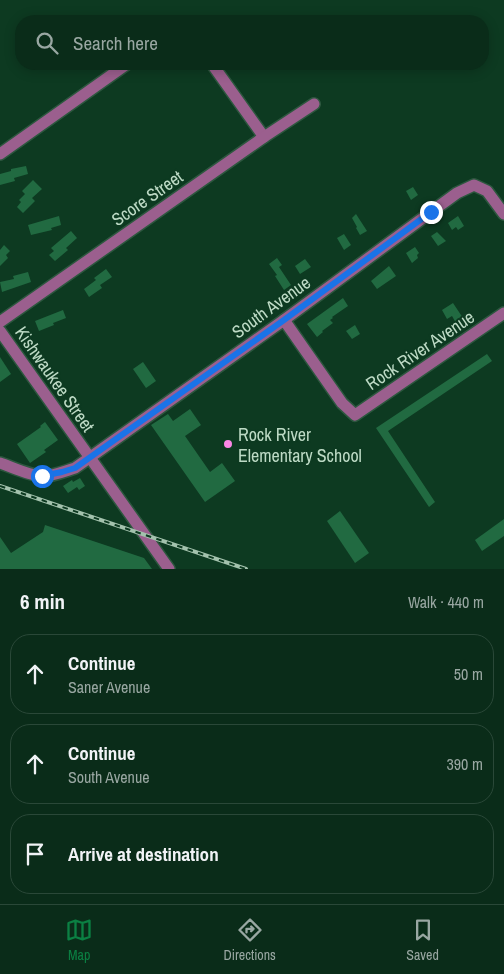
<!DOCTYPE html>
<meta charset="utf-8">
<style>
body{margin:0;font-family:"Archivo Narrow",sans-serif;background:#183826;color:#f1f3f6}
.stop{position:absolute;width:15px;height:15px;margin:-11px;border:4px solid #1a73e8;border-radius:50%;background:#fff}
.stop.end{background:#1a73e8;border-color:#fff;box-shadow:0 1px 5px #0008}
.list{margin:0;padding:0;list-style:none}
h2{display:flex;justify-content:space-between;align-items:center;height:65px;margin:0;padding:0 20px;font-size:21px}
h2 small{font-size:16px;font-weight:400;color:#99a7a2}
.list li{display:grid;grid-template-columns:32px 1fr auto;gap:15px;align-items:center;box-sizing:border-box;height:80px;margin:0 10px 10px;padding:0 10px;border:1px solid #2a4838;border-radius:20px}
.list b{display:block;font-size:19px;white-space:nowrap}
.list p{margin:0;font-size:16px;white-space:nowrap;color:#99a7a2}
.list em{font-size:16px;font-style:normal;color:#99a7a2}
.icon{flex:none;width:28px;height:28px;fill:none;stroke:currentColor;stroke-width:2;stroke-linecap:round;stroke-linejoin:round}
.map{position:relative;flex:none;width:504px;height:569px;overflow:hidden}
.search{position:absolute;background:#0a2c19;box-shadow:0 2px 12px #0003;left:15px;right:15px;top:15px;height:55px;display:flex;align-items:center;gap:12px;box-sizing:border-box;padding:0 18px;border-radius:20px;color:#99a7a2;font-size:19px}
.sheet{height:335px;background:#0a2c19}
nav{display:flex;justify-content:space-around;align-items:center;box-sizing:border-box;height:70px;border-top:1px solid #2a4838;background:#0a2c19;font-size:14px;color:#99a7a2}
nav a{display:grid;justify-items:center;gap:2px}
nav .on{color:#0b8043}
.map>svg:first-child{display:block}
.building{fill:#216a41}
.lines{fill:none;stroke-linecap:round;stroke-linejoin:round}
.minor-casing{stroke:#2d573f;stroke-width:14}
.minor{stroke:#9b5f8e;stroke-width:11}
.rail-casing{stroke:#a3c2ad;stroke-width:4}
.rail{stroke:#0d3a21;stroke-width:2;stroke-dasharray:5.5;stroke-linecap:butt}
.route{stroke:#1a73e8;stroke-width:6}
.poi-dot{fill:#fb86e5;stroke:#0d3a21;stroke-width:2}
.labels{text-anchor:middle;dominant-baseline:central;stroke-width:4;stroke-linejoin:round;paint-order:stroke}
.street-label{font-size:18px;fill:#bddac5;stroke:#0d3a21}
.poi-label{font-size:18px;fill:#bddac5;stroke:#0d3a21;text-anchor:start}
</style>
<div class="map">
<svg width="504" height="569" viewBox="0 0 504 569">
<rect width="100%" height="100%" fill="#0d3a21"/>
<!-- building -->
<g class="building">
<path d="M26 166 28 174 14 178 15 181 0 185V174L11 171V169Z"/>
<path d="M33 180 42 189 32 198 35 201 23 213 17 207 21 202 19 200 25 194 22 191Z"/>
<path d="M413 187 418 195 411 200 406 191Z"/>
<path d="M356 214 367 231 360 235 356 228 357 227 352 218Z"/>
<path d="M59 216 61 225 51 228 52 230 31 235 28 225Z"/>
<path d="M458 216 464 226 458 230 456 227 452 230 448 223Z"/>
<path d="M71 231 77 238 66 248 68 250 55 261 49 255 54 251 51 248Z"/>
<path d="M437 232 446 241 438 246 431 236Z"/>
<path d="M344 234 351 245 344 250 337 238Z"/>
<path d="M4 245 10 251 6 255 8 258 0 266V250Z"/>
<path d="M415 247 419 253 417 255 418 258 412 263 406 253Z"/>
<path d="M277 258 282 265 279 267 291 285 284 290 275 276 277 275 269 264Z"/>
<path d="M305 259 311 267 300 274 295 266Z"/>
<path d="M389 266 396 276 377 289 371 281Z"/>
<path d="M106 269 112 277 100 285 102 288 89 297 84 289 96 280 94 278Z"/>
<path d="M28 272 31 282 2 292 0 282 14 279 13 276Z"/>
<path d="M343 298 348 306 332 317 333 318 330 320 333 323 322 331 323 332 317 337 307 324Z"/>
<path d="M453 303 463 318 456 323 452 316 447 319 442 310Z"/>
<path d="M63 310 66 318 53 323 54 325 39 331 35 321Z"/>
<path d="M355 325 360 334 352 339 346 331Z"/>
<path d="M487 354 492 361 388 431 435 502 429 507 376 428Z"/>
<path d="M0 357 11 374 0 382Z"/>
<path d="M143 362 156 381 146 388 133 369Z"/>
<path d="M190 409 201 425 185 436 210 472 222 463 235 481 205 502 151 425 168 414 173 421Z"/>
<path d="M45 422 58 440 44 450 46 452 30 463 17 444 41 427 40 426Z"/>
<path d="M80 478 85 486 79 490 77 487 68 493 63 486 72 480 73 482Z"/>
<path d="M340 511 369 553 355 563 327 521Z"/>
<path d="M504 519V536L482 551 475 540Z"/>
<path d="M45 525 144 558 152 569H0V537L11 553 43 532Z"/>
</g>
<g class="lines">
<!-- minor casing -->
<g class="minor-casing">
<g id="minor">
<path d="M212 64 264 137"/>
<path d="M0 154 127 64"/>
<path d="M284 320 342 403 355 415 504 313"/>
<path d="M0 322 264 137 314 104"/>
<path d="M0 331 169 569"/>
<path d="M0 463C12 467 30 476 43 476 54 476 65 471 75 468L284 320 457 193 474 185 487 191 504 214"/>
</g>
</g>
<!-- minor -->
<use href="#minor" class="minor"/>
<!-- rail casing -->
<g class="rail-casing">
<path id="rail" d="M0 486 246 569"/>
</g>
<!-- rail -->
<use href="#rail" class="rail"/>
</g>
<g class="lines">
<!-- route -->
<path class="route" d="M42 476 62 472 75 468 284 320 431 212"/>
</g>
<!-- markers -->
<circle class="poi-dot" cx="228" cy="444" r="5"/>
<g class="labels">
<!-- street labels -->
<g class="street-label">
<text transform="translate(147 198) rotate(-35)">Score Street</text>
<text transform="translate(271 307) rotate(-36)">South Avenue</text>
<text transform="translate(420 350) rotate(-34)">Rock River Avenue</text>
<text transform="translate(55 379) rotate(55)">Kishwaukee Street</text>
</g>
<!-- poi labels -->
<g class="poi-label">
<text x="238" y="434">Rock River<tspan x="238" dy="21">Elementary School</tspan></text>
</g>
</g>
</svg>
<div class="stop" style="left:42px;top:476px"></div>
<div class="stop end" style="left:431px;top:212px"></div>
<div class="search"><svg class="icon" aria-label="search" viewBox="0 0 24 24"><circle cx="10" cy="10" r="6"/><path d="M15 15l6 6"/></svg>Search here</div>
</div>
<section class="sheet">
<h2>6 min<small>Walk · 440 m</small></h2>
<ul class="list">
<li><svg class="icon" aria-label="ahead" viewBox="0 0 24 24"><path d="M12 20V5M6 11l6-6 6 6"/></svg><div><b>Continue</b><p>Saner Avenue</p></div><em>50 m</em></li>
<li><svg class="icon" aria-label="ahead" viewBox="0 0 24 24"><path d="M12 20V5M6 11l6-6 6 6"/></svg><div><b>Continue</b><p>South Avenue</p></div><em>390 m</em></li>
<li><svg class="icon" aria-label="arrive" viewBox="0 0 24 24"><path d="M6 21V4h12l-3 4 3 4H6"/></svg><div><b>Arrive at destination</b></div></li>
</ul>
</section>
<nav>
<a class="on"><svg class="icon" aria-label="map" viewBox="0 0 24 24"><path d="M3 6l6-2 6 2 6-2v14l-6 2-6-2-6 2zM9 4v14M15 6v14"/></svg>Map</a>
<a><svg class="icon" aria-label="directions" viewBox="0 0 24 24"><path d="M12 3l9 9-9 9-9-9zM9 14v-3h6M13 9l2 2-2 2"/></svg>Directions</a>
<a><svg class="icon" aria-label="saved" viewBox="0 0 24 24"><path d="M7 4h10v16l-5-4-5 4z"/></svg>Saved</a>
</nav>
